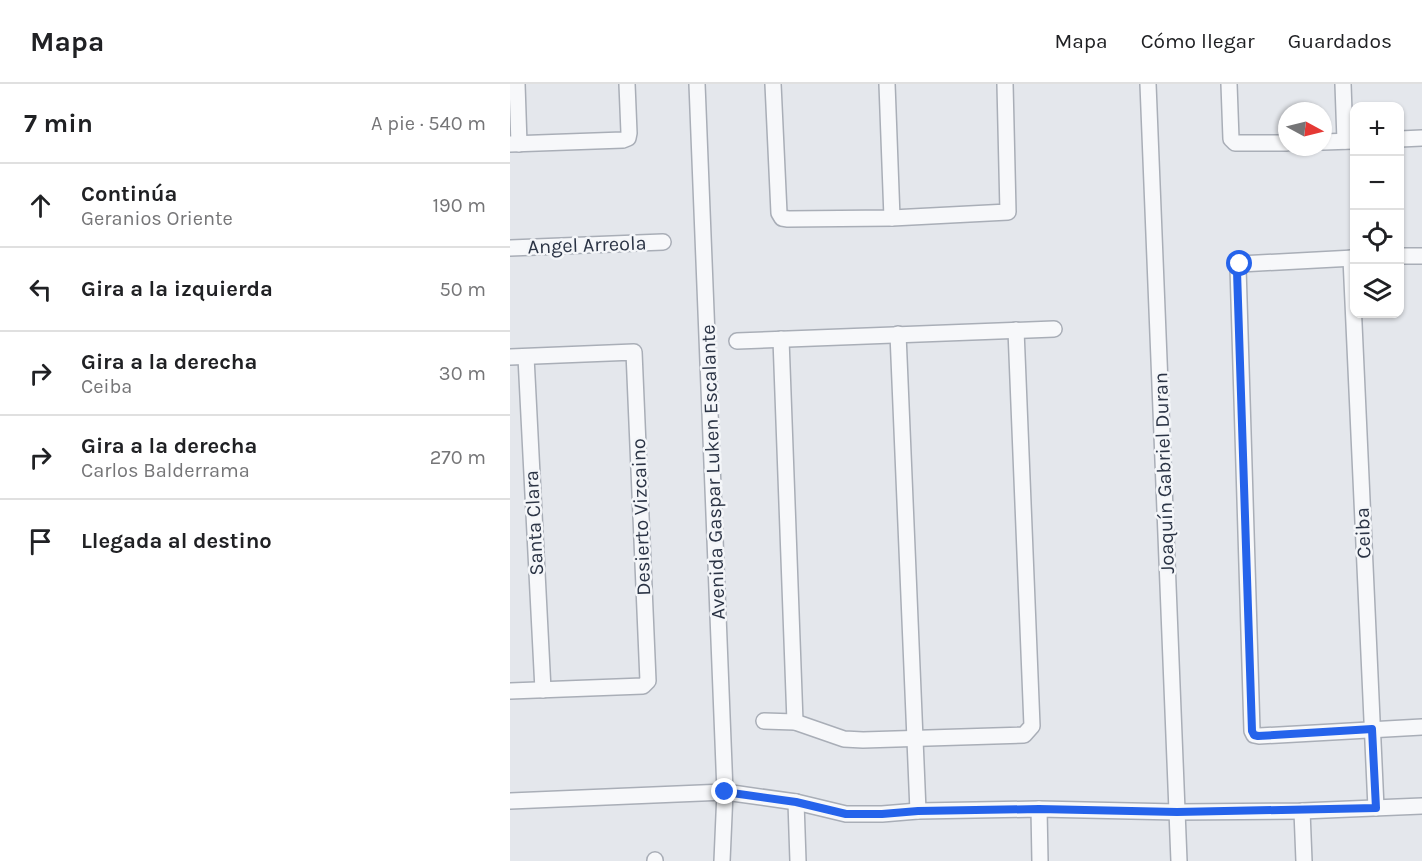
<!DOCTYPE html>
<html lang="es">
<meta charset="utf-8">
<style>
body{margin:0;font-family:Karla,sans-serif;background:#f2f2f2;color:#202124}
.controls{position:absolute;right:18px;top:18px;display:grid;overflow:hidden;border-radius:12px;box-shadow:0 2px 4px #0004}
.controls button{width:54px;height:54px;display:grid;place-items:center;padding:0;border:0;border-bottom:2px solid #e0e0e0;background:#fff;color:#202124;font:30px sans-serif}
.compass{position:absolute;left:768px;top:18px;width:54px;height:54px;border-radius:50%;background:#fff;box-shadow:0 2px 4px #0004;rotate:97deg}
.stop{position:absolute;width:18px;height:18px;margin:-14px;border:4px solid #2563eb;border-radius:50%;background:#fff}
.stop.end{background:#2563eb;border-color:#fff;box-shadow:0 2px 6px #0008}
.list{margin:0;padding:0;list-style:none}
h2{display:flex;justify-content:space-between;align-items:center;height:78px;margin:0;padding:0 24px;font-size:26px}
h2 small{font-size:20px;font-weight:400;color:#757577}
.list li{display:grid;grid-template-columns:39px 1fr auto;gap:18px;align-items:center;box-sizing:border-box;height:84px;padding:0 24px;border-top:2px solid #e0e0e0}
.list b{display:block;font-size:22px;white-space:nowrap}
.list p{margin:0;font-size:20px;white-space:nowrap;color:#757577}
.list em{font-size:20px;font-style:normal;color:#757577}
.icon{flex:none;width:33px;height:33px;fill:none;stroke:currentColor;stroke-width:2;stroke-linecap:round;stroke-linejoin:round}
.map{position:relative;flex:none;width:912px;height:777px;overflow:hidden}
header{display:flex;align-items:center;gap:36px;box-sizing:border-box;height:84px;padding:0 30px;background:#fff;border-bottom:2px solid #e0e0e0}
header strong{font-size:28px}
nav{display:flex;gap:33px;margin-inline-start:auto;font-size:21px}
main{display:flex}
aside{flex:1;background:#fff}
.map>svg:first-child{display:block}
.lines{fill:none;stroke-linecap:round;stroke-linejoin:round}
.street-casing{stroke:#a9aeb7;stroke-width:18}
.street{stroke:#f7f8fa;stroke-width:15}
.route{stroke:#2563eb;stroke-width:8}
.labels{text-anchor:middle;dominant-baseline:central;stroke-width:5;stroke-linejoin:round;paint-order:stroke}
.street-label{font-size:20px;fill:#2b3445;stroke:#f4f6f9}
</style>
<header>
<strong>Mapa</strong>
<nav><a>Mapa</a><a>Cómo llegar</a><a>Guardados</a></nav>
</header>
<main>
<aside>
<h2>7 min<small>A pie · 540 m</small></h2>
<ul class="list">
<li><svg class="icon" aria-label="ahead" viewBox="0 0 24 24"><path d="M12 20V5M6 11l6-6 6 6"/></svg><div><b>Continúa</b><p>Geranios Oriente</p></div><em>190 m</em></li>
<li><svg class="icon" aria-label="left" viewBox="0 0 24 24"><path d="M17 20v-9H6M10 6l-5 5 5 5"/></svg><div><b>Gira a la izquierda</b></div><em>50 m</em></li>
<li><svg class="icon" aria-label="right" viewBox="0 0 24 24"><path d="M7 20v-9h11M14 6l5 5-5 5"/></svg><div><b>Gira a la derecha</b><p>Ceiba</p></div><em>30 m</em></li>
<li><svg class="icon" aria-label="right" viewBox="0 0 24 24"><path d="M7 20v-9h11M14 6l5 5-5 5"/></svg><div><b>Gira a la derecha</b><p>Carlos Balderrama</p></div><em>270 m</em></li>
<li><svg class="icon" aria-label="arrive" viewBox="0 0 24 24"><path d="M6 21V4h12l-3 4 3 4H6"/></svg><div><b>Llegada al destino</b></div></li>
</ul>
</aside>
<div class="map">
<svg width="912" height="777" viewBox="0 0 912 777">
<rect width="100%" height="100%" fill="#e4e7ec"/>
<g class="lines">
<!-- street casing -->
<g class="street-casing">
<g id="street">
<path d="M7 0 9 60"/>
<path d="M187 0 215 708 212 777"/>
<path d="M263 0 269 129 272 134 278 135 382 134 498 128 495 0"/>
<path d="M377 0 382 134"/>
<path d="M638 0 669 777"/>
<path d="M719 0 721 55 725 59H777"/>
<path d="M833 0 835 57"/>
<path d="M890 55 912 54"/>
<path d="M813 58 843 57"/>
<path d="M0 60 113 56 118 54 119 49 117 0"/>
<path d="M0 164 153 158"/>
<path d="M890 172H912"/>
<path d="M841 174 866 724"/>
<path d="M844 174 730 180 728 183 742 647 744 651 749 652 912 643"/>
<path d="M388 250 408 727"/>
<path d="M271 255 285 638"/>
<path d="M227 257 544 245"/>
<path d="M0 273 124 268 138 597 133 602 0 607"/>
<path d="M16 273 33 606"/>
<path d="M254 637 285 638 334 655 353 656 514 651 522 642 506 246"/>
<path d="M0 717 215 708 286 718 336 730H372L408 727 529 725 667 728 792 727 912 722"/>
<path d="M286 718 288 777"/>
<path d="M529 725 530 777"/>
<path d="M792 727 794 777"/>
<path d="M145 777V776"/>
</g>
</g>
<!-- street -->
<use href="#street" class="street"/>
</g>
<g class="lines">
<!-- route -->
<path class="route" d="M215 708 286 718 336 730H372L408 727 529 725 667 728 866 724 862 645 748 652 744 651 742 647 727 187 730 180"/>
</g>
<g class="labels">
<!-- street labels -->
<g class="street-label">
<text transform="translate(77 161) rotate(-2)">Angel Arreola</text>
<text transform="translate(203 388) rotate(-92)">Avenida Gaspar Luken Escalante</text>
<text transform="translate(654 389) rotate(-92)">Joaquín Gabriel Duran</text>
<text transform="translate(131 433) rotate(-92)">Desierto Vizcaino</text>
<text transform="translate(24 439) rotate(-93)">Santa Clara</text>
<text transform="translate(853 449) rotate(-92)">Ceiba</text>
</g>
</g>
</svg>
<div class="controls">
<button>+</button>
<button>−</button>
<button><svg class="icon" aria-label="locate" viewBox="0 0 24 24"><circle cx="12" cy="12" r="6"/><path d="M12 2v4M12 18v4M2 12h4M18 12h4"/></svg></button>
<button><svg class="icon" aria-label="layers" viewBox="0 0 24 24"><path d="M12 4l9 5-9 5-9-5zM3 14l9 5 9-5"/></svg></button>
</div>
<svg class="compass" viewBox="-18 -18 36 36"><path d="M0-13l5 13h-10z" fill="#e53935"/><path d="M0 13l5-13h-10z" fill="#757577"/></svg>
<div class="stop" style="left:730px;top:180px"></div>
<div class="stop end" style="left:215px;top:708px"></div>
</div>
</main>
